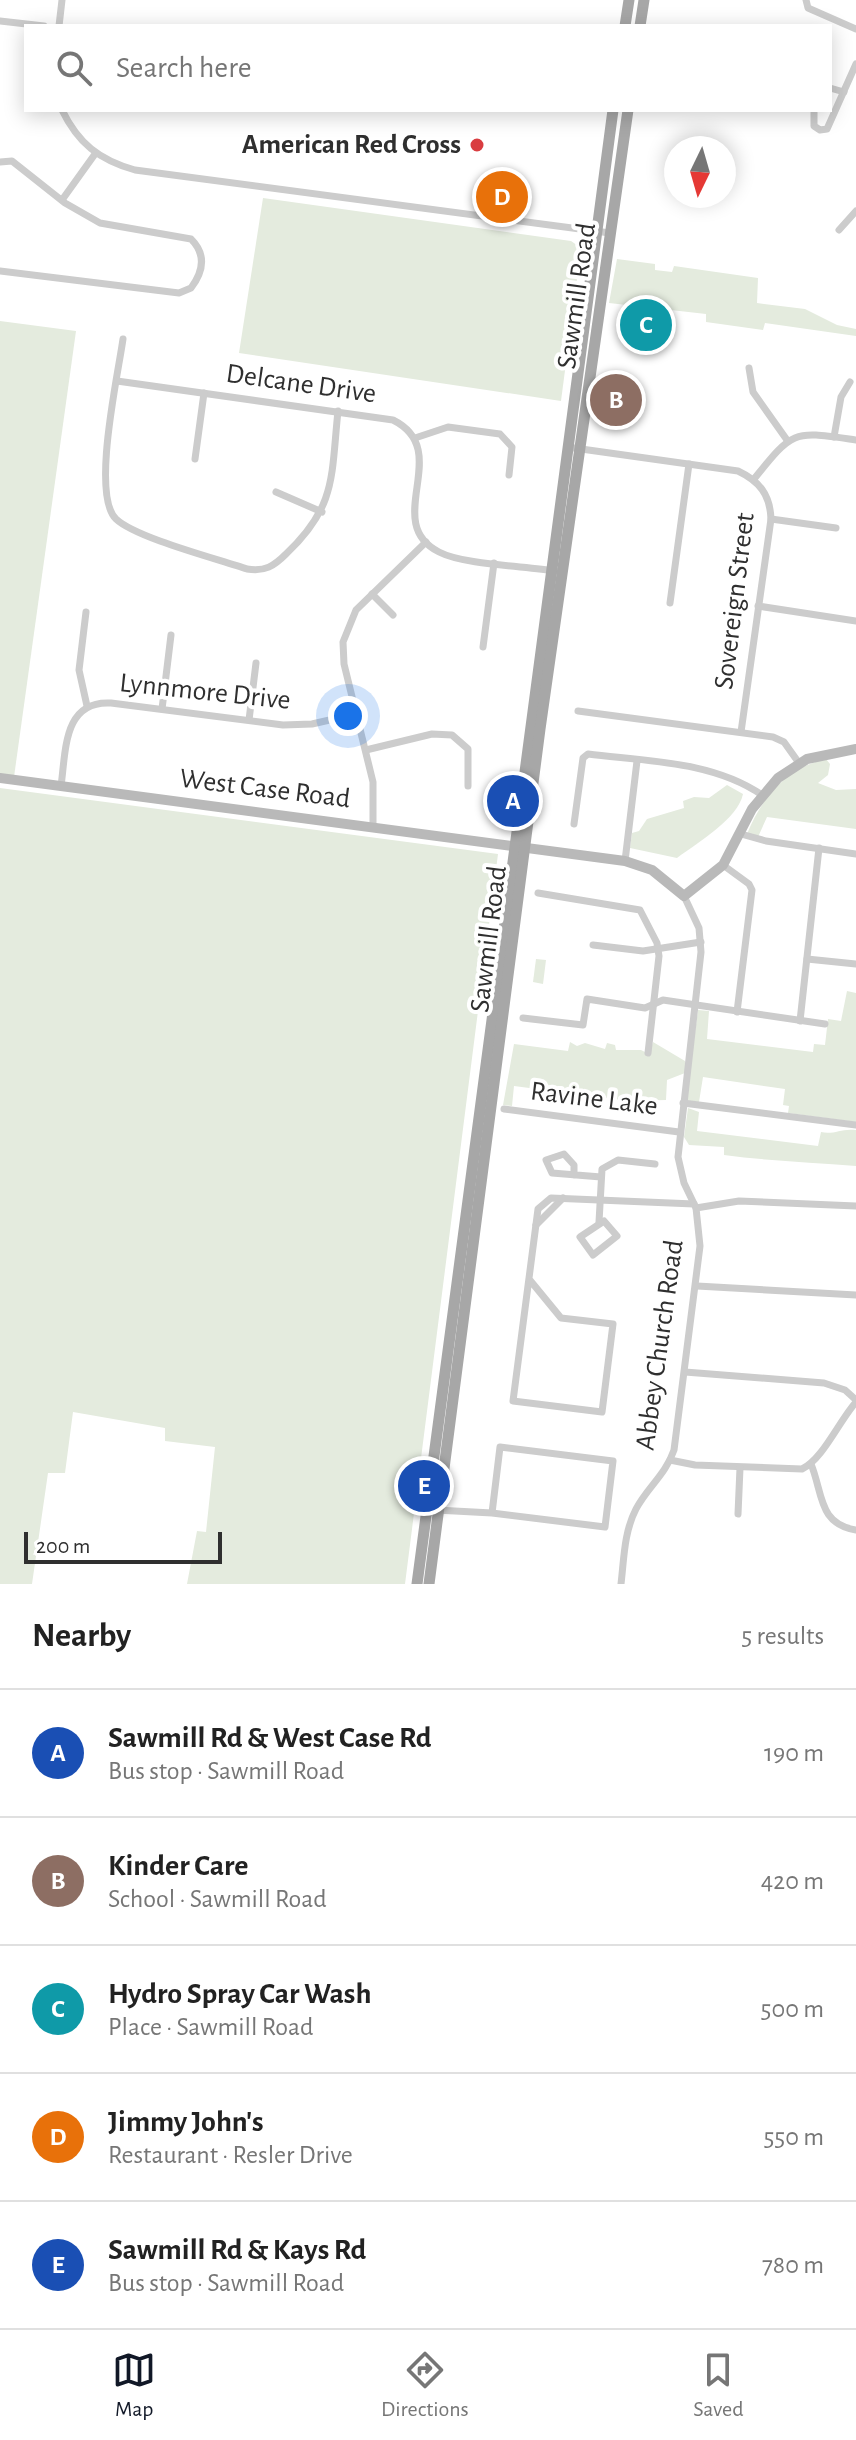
<!DOCTYPE html>
<meta charset="utf-8">
<style>
body{margin:0;font-family:"Alegreya Sans",sans-serif;background:#f6f6f6;color:#222}
.compass{position:absolute;left:664px;top:136px;width:72px;height:72px;border-radius:50%;background:#fff;box-shadow:0 4px 20px #0003;rotate:185deg}
.scale{position:absolute;left:24px;bottom:20px;width:198px;box-sizing:border-box;padding-left:8px;border:4px solid #2f2f2f;border-top:0;font-size:22px;line-height:28px;white-space:nowrap;color:#2f2f2f;-webkit-text-stroke:6px #fff;paint-order:stroke}
.you{position:absolute;left:348px;top:716px;width:28px;height:28px;margin:-20px;border:6px solid #fff;border-radius:50%;background:#1a73e8;box-shadow:0 0 0 12px #1a73e833}
.badge{display:grid;place-items:center;width:52px;height:52px;border-radius:50%;background:#111827;color:#fff;font-size:26px;font-weight:700}
.pin{position:absolute;translate:-50% -50%;border:4px solid #fff;box-shadow:0 2px 8px #0006}
.list{margin:0;padding:0;list-style:none}
h2{display:flex;justify-content:space-between;align-items:center;height:104px;margin:0;padding:0 32px;font-size:34px}
h2 small{font-size:26px;font-weight:400;color:#767676}
.list li{display:grid;grid-template-columns:52px 1fr auto;gap:24px;align-items:center;box-sizing:border-box;height:128px;padding:0 32px;border-top:2px solid #e0e0e0}
.list b{display:block;font-size:30px;white-space:nowrap}
.list p{margin:0;font-size:26px;white-space:nowrap;color:#767676}
.list em{font-size:26px;font-style:normal;color:#767676}
.icon{flex:none;width:44px;height:44px;fill:none;stroke:currentColor;stroke-width:2;stroke-linecap:round;stroke-linejoin:round}
.map{position:relative;flex:none;width:856px;height:1584px;overflow:hidden}
.search{position:absolute;background:#fff;box-shadow:0 4px 20px #0003;left:24px;right:24px;top:24px;height:88px;display:flex;align-items:center;gap:20px;box-sizing:border-box;padding:0 28px;border-radius:0px;color:#767676;font-size:30px}
.sheet{height:744px;background:#fff}
nav{display:flex;justify-content:space-around;align-items:center;box-sizing:border-box;height:112px;border-top:2px solid #e0e0e0;background:#fff;font-size:22px;color:#767676}
nav a{display:grid;justify-items:center;gap:4px}
nav .on{color:#111827}
.map>svg:first-child{display:block}
.green{fill:#e4ebde}
.lines{fill:none;stroke-linecap:round;stroke-linejoin:round}
.minor{stroke:#ccc;stroke-width:7}
.secondary{stroke:#b9b9b9;stroke-width:10}
.primary{stroke:#a7a7a7;stroke-width:11}
.poi-dot{fill:#d93d40;stroke:#fff;stroke-width:3}
.labels{text-anchor:middle;dominant-baseline:central;stroke-width:8;stroke-linejoin:round;paint-order:stroke}
.poi-label{font-size:28px;font-weight:bold;fill:#2f2f2f;stroke:#fff;text-anchor:end}
.street-label{font-size:28px;fill:#2f2f2f;stroke:#fff}
</style>
<div class="map">
<svg width="856" height="1584" viewBox="0 0 856 1584">
<rect width="100%" height="100%" fill="#fff"/>
<!-- green -->
<g class="green">
<path d="M263 198 571 241 581 248 561 401 239 353Z"/>
<path d="M617 259 655 264V270L672 272 674 266 758 278 757 303 805 309 837 325 856 329V336L765 323 763 330 706 322V314L609 303Z"/>
<path d="M0 321 76 331 14 777 0 775Z"/>
<path d="M826 759 830 764 828 775 818 783 836 790 856 789V829L767 817 758 837 747 834C762 797 786 768 826 759Z"/>
<path d="M727 785 743 794C738 819 697 843 677 858L630 848 632 833 639 831 647 819 684 808 683 801 694 797 709 798Z"/>
<path d="M0 788 498 854 405 1584H187L197 1531 206 1532 215 1447 165 1441V1428L73 1412 65 1473H48L32 1584H0Z"/>
<path d="M536 959 546 960 543 984 533 982Z"/>
<path d="M847 991 856 993V1122L788 1113 789 1106 783 1105 785 1089 703 1077 699 1102 686 1101 698 1010 709 1011 707 1039 813 1052 814 1044 825 1045 828 1019 841 1021Z"/>
<path d="M570 1042 577 1046 585 1043 605 1049 607 1043 615 1045 616 1050H641L649 1054 653 1042 685 1061V1073L667 1080 666 1100 629 1101 514 1086 512 1106 503 1105 514 1044 568 1051Z"/>
<path d="M688 1108 699 1112 697 1131 818 1146 821 1132C834 1135 841 1128 856 1130V1166C812 1162 768 1161 724 1155V1147L689 1145 684 1137Z"/>
</g>
<g class="lines">
<!-- minor -->
<g class="minor">
<path d="M806 0 808 8 856 29"/>
<path d="M0 21 44 26"/>
<path d="M59 26 62 0"/>
<path d="M830 88 844 92"/>
<path d="M62 110C78 143 99 160 135 170L610 233"/>
<path d="M814 110V126L820 130 827 129 856 64"/>
<path d="M0 162 12 161 65 203 100 223 191 239C207 255 203 272 191 288L179 293 0 271"/>
<path d="M62 200 95 154"/>
<path d="M839 230 856 211"/>
<path d="M123 339C118 375 91 495 116 519 136 538 218 559 247 569 265 572 274 566 286 554 337 506 331 476 338 411"/>
<path d="M749 368 753 392 787 440"/>
<path d="M117 381 393 420C455 451 380 522 439 552 464 565 525 566 555 571"/>
<path d="M834 437 841 397 850 382"/>
<path d="M415 438 448 427 500 434 512 447 509 475"/>
<path d="M567 447 738 471C759 481 770 494 771 519L741 732"/>
<path d="M195 459 204 393"/>
<path d="M754 479C794 429 793 431 856 440"/>
<path d="M276 492 322 512"/>
<path d="M771 519 836 528"/>
<path d="M372 594 393 615"/>
<path d="M670 603 689 464"/>
<path d="M758 606 856 621"/>
<path d="M86 612 79 670 87 706"/>
<path d="M483 647 494 563"/>
<path d="M162 709 171 635"/>
<path d="M578 711 773 737 784 742 799 763"/>
<path d="M249 720 256 663"/>
<path d="M366 750 432 734 452 735 468 749V786"/>
<path d="M61 786C66 751 63 700 111 703L283 725 312 724 356 714"/>
<path d="M574 824 583 758 588 754C645 761 713 761 762 795"/>
<path d="M373 827V782L344 664 343 642 356 610 426 542"/>
<path d="M741 834 766 841 856 854"/>
<path d="M625 861 637 761"/>
<path d="M723 865 749 884 752 890 737 1012"/>
<path d="M538 893 640 910 657 943 659 956 648 1053"/>
<path d="M593 945 643 951 701 942"/>
<path d="M807 959 856 964"/>
<path d="M523 1018 583 1025 587 999 645 1008 663 1000 825 1024"/>
<path d="M800 1021 819 848"/>
<path d="M683 1103 856 1125"/>
<path d="M504 1109 679 1132"/>
<path d="M574 1175V1165L564 1154 546 1160 552 1173 601 1177"/>
<path d="M696 1208 739 1201 856 1206"/>
<path d="M604 1221 617 1236 593 1255 580 1237Z"/>
<path d="M599 1222 602 1169 618 1160 655 1164"/>
<path d="M536 1225 563 1198"/>
<path d="M529 1279 561 1318 613 1324 602 1412 513 1401 538 1209 551 1198 694 1204"/>
<path d="M697 1286 856 1295"/>
<path d="M685 1372 824 1383 845 1390 856 1400"/>
<path d="M670 1460 695 1465 802 1469C823 1459 839 1421 856 1402"/>
<path d="M811 1464C823 1493 818 1524 856 1530"/>
<path d="M436 1510 492 1513 605 1527 613 1461 500 1447 492 1513"/>
<path d="M738 1514 740 1468"/>
<path d="M621 1584C624 1559 624 1532 636 1509 647 1488 666 1474 674 1450L700 1246 696 1208 684 1183 678 1157 701 952 699 928 684 896"/>
</g>
<!-- secondary -->
<path class="secondary" d="M0 778 625 861 652 870 684 896 723 865 752 809 778 778 807 759 856 749"/>
<!-- primary -->
<g class="primary">
<path d="M625 26 629 0"/>
<path d="M640 26 644 0"/>
<path d="M417 1584 613 110"/>
<path d="M429 1584 540 729 628 110"/>
</g>
</g>
<!-- markers -->
<circle class="poi-dot" cx="477" cy="145" r="8"/>
<g class="labels">
<!-- poi labels -->
<g class="poi-label">
<text x="461" y="145">American Red Cross</text>
</g>
<!-- street labels -->
<g class="street-label">
<text transform="translate(577 296) rotate(-82)">Sawmill Road</text>
<text transform="translate(301 384) rotate(8)">Delcane Drive</text>
<text transform="translate(735 601) rotate(-83)">Sovereign Street</text>
<text transform="translate(205 692) rotate(6)">Lynnmore Drive</text>
<text transform="translate(265 789) rotate(7)">West Case Road</text>
<text transform="translate(489 939) rotate(-83)">Sawmill Road</text>
<text transform="translate(594 1099) rotate(7)">Ravine Lake</text>
<text transform="translate(660 1345) rotate(-82)">Abbey Church Road</text>
</g>
</g>
</svg>
<svg class="compass" viewBox="-18 -18 36 36"><path d="M0-13l5 13h-10z" fill="#e53935"/><path d="M0 13l5-13h-10z" fill="#767676"/></svg>
<div class="scale">200 m</div>
<div class="you"></div>
<div class="pin badge" style="left:513px;top:801px;background:#1a4fb4">A</div>
<div class="pin badge" style="left:616px;top:400px;background:#8d6e63">B</div>
<div class="pin badge" style="left:646px;top:325px;background:#0f9aa8">C</div>
<div class="pin badge" style="left:502px;top:197px;background:#e8710a">D</div>
<div class="pin badge" style="left:424px;top:1486px;background:#1a4fb4">E</div>
<div class="search"><svg class="icon" aria-label="search" viewBox="0 0 24 24"><circle cx="10" cy="10" r="6"/><path d="M15 15l6 6"/></svg>Search here</div>
</div>
<section class="sheet">
<h2>Nearby<small>5 results</small></h2>
<ul class="list">
<li><span class="badge" style="background:#1a4fb4">A</span><div><b>Sawmill Rd &amp; West Case Rd</b><p>Bus stop · Sawmill Road</p></div><em>190 m</em></li>
<li><span class="badge" style="background:#8d6e63">B</span><div><b>Kinder Care</b><p>School · Sawmill Road</p></div><em>420 m</em></li>
<li><span class="badge" style="background:#0f9aa8">C</span><div><b>Hydro Spray Car Wash</b><p>Place · Sawmill Road</p></div><em>500 m</em></li>
<li><span class="badge" style="background:#e8710a">D</span><div><b>Jimmy John's</b><p>Restaurant · Resler Drive</p></div><em>550 m</em></li>
<li><span class="badge" style="background:#1a4fb4">E</span><div><b>Sawmill Rd &amp; Kays Rd</b><p>Bus stop · Sawmill Road</p></div><em>780 m</em></li>
</ul>
</section>
<nav>
<a class="on"><svg class="icon" aria-label="map" viewBox="0 0 24 24"><path d="M3 6l6-2 6 2 6-2v14l-6 2-6-2-6 2zM9 4v14M15 6v14"/></svg>Map</a>
<a><svg class="icon" aria-label="directions" viewBox="0 0 24 24"><path d="M12 3l9 9-9 9-9-9zM9 14v-3h6M13 9l2 2-2 2"/></svg>Directions</a>
<a><svg class="icon" aria-label="saved" viewBox="0 0 24 24"><path d="M7 4h10v16l-5-4-5 4z"/></svg>Saved</a>
</nav>
